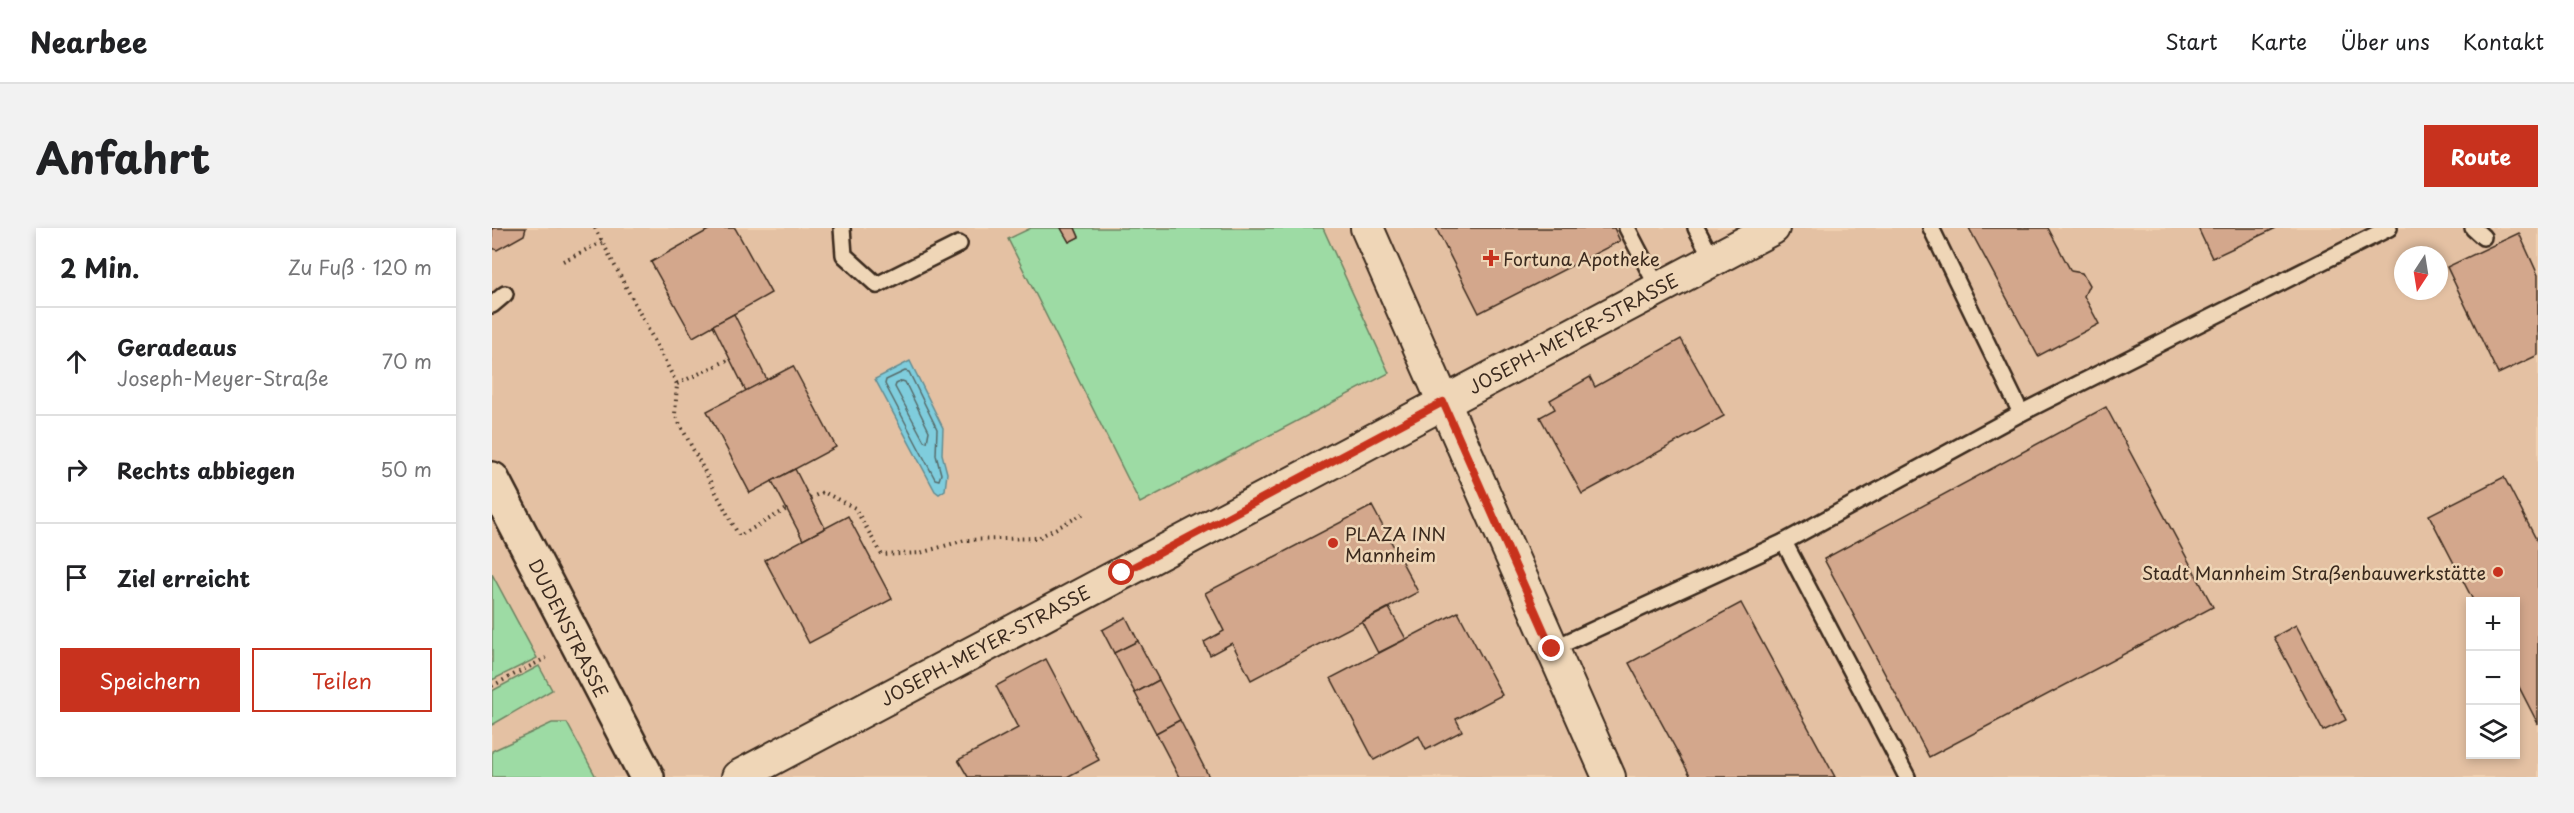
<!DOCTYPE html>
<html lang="de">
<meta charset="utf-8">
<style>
body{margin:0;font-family:"Playpen Sans",sans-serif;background:#f2f2f2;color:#202124}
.controls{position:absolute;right:18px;bottom:18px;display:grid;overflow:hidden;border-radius:0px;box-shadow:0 3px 9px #0003}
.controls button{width:54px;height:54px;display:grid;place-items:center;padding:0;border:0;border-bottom:2px solid #e0e0e0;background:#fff;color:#202124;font:30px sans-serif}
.compass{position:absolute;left:1902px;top:18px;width:54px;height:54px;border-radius:50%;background:#fff;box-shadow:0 3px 9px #0003;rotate:192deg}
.stop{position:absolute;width:18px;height:18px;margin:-14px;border:4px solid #c8321e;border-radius:50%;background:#fff}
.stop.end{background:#c8321e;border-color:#fff;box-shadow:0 2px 6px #0008}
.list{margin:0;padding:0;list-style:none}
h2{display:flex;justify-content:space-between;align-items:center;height:78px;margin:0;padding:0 24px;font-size:26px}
h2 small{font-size:20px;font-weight:400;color:#757577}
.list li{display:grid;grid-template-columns:39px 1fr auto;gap:18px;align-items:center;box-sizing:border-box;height:108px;padding:0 24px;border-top:2px solid #e0e0e0}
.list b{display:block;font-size:22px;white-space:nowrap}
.list p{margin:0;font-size:20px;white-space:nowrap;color:#757577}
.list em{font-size:20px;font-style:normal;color:#757577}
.actions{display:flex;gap:12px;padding:18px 24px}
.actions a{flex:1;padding:14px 0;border:2px solid #c8321e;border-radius:0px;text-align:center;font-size:21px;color:#c8321e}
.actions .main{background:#c8321e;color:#fff}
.icon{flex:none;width:33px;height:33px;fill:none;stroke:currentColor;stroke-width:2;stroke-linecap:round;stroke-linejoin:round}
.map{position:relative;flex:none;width:2046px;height:549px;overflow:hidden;border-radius:0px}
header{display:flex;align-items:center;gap:36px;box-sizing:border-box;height:84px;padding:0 30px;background:#fff;border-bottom:2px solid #e0e0e0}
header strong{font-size:28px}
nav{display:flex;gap:33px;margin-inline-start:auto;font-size:21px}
.intro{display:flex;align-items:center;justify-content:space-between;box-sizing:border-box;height:144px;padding:0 36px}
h1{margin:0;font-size:42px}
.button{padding:15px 27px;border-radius:0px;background:#c8321e;color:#fff;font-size:21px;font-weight:700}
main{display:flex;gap:36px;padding:0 36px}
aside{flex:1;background:#fff;border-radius:0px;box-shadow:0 3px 9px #0003}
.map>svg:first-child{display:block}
.built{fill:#e4c1a3;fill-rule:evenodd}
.green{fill:#9ddba4;stroke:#6c8261;stroke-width:1.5}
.water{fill:#7fcddd;stroke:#648c91;stroke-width:1.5}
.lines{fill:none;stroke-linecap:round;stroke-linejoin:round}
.shore{stroke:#566b6a;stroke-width:1.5}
.building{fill:#d3a78c;stroke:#3b2a1e;stroke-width:1.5}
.service-casing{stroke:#3b2a1e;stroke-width:20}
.minor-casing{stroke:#3b2a1e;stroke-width:36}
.tertiary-casing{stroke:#3b2a1e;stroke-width:38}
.path{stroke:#3b2a1e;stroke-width:4;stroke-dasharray:1.5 4.5;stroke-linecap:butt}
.service{stroke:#efd6b7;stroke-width:15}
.minor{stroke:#efd6b7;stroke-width:32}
.tertiary{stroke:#efd6b7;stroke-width:33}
.route{stroke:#c8321e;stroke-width:8}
.poi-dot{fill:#c8321e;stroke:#efd6b7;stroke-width:2}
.labels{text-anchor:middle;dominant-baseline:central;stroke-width:5;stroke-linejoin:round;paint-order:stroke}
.poi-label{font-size:18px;fill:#3b2a1e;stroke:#efd6b7;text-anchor:start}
.street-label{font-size:18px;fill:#3b2a1e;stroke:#efd6b7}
</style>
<header>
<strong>Nearbee</strong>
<nav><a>Start</a><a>Karte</a><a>Über uns</a><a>Kontakt</a></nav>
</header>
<div class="intro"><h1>Anfahrt</h1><a class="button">Route</a></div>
<main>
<aside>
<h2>2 Min.<small>Zu Fuß · 120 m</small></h2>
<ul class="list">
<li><svg class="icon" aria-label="ahead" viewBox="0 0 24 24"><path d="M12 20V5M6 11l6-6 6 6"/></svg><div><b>Geradeaus</b><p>Joseph-Meyer-Straße</p></div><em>70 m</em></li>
<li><svg class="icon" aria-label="right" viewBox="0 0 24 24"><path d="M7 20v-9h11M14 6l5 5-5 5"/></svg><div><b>Rechts abbiegen</b></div><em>50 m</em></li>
<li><svg class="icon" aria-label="arrive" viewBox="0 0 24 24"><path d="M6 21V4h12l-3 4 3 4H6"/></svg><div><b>Ziel erreicht</b></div></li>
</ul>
<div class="actions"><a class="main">Speichern</a><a>Teilen</a></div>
</aside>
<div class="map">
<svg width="2046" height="549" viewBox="0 0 2046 549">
<rect width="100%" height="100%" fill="#f0d0b1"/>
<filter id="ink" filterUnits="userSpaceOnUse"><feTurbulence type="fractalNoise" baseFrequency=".0167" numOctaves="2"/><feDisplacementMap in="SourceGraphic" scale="12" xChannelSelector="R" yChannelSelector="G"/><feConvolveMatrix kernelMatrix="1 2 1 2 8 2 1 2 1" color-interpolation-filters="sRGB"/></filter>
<g filter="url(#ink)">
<!-- built -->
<path class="built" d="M0 0H2046V549H0ZM1911 27H1947V63H1911ZM1978 374H2024V526H1978Z"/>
<!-- green -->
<g class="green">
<path d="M539 0H569L577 14 587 9 583 0H831L897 145 648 275 516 11Z"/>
<path d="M0 346 45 430 0 452Z"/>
<path d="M47 438 60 462 0 497V463Z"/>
<path d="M60 495H75L104 549H0V523Z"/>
</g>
<!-- water -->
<path class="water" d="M418 133 451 200 450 226 455 245 453 262 447 266 443 263 383 151Z"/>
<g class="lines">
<!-- shore -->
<g class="shore">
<path d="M413 143 417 144 445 201 444 227 449 246 447 252 443 251 393 156 394 152Z"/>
<path d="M410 153 413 154 437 203 435 214 432 213 403 159 404 156Z"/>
</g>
</g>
<!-- building -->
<g class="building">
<path d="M0 0H34L32 7 5 22 0 20Z"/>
<path d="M220 0H243L279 65 201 109 159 34Z"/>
<path d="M569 0H583L587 9 577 14Z"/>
<path d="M944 0H1122L1128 13 987 85Z"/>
<path d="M1477 0H1556L1579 43 1590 45 1597 57 1592 68 1607 96 1546 128Z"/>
<path d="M1706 0H1784L1720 30Z"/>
<path d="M2027 5 2046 47V127L2006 146 1955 39Z"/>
<path d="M242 86 275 152 254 163 221 97Z"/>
<path d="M1189 111 1232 188 1090 266 1048 189 1063 181 1058 172 1098 149 1103 159Z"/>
<path d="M301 138 344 219 258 265 215 183Z"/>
<path d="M1614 179 1721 379 1437 529 1332 331Z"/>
<path d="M303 241 333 300 311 312 280 253Z"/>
<path d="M2012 249 2046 315V496L2024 453V374H1982L1937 287Z"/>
<path d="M880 278 926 364 759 452 740 415 718 427 712 414 732 403 713 365Z"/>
<path d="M356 288 400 371 317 415 273 332Z"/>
<path d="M1249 375 1343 549H1199L1137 435Z"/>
<path d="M897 380 914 411 886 425 870 394Z"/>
<path d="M966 384 1010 467 964 491 970 503 934 522 927 508 882 532 839 450Z"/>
<path d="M634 389 646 413 622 425 610 402Z"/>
<path d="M1804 397 1854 492 1831 503 1782 409Z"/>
<path d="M646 413 667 452 643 465 622 425Z"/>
<path d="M554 431 607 532 575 549H476L466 532 526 500 504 458Z"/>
<path d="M667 452 688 492 664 505 643 465Z"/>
<path d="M688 492 717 549H687L664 505Z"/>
</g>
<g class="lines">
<!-- service casing -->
<g class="service-casing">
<g id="service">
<path d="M350 0 352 27 385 57 467 16"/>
<path d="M1135 0 1166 60"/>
<path d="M1204 0 1221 32"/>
<path d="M1439 0 1529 185 1897 0"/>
<path d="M1981 0 1991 9"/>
<path d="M0 77 13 66"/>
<path d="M1060 421 1292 314"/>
<path d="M1415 549 1292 314 1529 185"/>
</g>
</g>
<!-- minor casing -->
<g class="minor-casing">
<g id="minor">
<path d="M875 0 1117 549"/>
<path d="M246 549 1281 0"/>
</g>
</g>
<!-- tertiary casing -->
<g class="tertiary-casing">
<path id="tertiary" d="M0 251 155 549"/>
</g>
<!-- path -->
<g class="path">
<path d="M103 0 185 156 183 187 247 308 295 281"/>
<path d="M71 33 110 14"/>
<path d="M185 156 238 131"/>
<path d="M318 270 331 264 363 280 390 327 428 325 473 312 546 310 591 286"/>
<path d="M0 458 54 430"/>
</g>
<!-- service -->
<use href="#service" class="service"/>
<!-- minor -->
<use href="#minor" class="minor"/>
<!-- tertiary -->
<use href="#tertiary" class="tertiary"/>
</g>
</g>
<g class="lines" filter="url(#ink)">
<!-- route -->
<path class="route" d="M630 345 951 174 1060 421"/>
</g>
<!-- markers -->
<g class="poi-dot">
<path d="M996 21h6v6h6v6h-6v6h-6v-6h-6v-6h6z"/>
<circle cx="841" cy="315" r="6"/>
<circle cx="2006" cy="344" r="6"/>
</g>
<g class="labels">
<!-- poi labels -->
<g class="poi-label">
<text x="1011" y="30">Fortuna Apotheke</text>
<text x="853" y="305">PLAZA INN<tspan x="853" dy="21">Mannheim</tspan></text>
<text x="1994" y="344" text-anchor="end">Stadt Mannheim Straßenbauwerkstätte</text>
</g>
<!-- street labels -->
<g class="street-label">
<text transform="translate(1081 105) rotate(-28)">JOSEPH-MEYER-STRASSE</text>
<text transform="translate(77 400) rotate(63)">DUDENSTRASSE</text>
<text transform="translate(493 417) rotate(-28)">JOSEPH-MEYER-STRASSE</text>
</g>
</g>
</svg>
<div class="controls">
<button>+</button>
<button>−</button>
<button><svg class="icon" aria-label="layers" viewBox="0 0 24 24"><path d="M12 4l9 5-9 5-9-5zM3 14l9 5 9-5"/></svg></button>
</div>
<svg class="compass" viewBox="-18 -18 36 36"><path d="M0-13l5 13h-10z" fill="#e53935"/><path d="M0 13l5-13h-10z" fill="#757577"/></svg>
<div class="stop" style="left:630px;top:345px"></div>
<div class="stop end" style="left:1060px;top:421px"></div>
</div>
</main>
